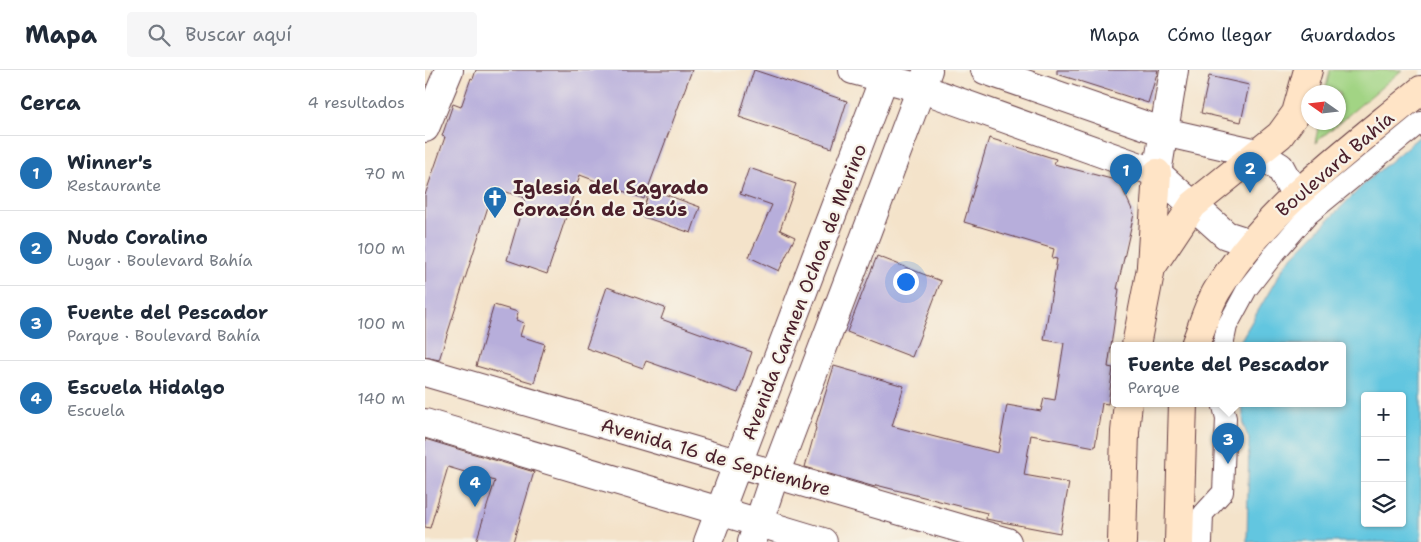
<!DOCTYPE html>
<html lang="es">
<meta charset="utf-8">
<style>
body{margin:0;font-family:"Shantell Sans",sans-serif;background:#f6f6f7;color:#1f2937}
.controls{position:absolute;right:15px;bottom:15px;display:grid;overflow:hidden;border-radius:5px;box-shadow:0 1px 4px #0004}
.controls button{width:45px;height:45px;display:grid;place-items:center;padding:0;border:0;border-bottom:1px solid #e0e1e3;background:#fff;color:#1f2937;font:25px sans-serif}
.compass{position:absolute;left:876px;top:15px;width:45px;height:45px;border-radius:50%;background:#fff;box-shadow:0 1px 4px #0004;rotate:284deg}
.you{position:absolute;left:480px;top:211px;width:18px;height:18px;margin:-12px;border:4px solid #fff;border-radius:50%;background:#1a73e8;box-shadow:0 0 0 8px #1a73e833}
.badge{display:grid;place-items:center;width:32px;height:32px;border-radius:50%;background:#1f6fb2;color:#fff;font-size:16px;font-weight:700}
.pin{position:absolute;translate:-50% -41px;filter:drop-shadow(0 1px 2px #0008)}
.pin::after{content:'';position:absolute;top:26px;width:18px;height:15px;background:inherit;clip-path:polygon(0 0,100% 0,50% 100%)}
.popup{position:absolute;left:686px;top:272px;width:235px;height:65px;box-sizing:border-box;display:grid;place-content:center;border-radius:5px;background:#fff;filter:drop-shadow(0 1px 4px #0005);font-size:16px;white-space:nowrap;color:#747a83}
.popup b{font-size:19px;color:#1f2937}
.popup::after{content:'';position:absolute;left:50%;top:100%;margin-left:-10px;border:10px solid transparent;border-top-color:#fff}
.list{margin:0;padding:0;list-style:none}
h2{display:flex;justify-content:space-between;align-items:center;height:65px;margin:0;padding:0 20px;font-size:21px}
h2 small{font-size:16px;font-weight:400;color:#747a83}
.list li{display:grid;grid-template-columns:32px 1fr auto;gap:15px;align-items:center;box-sizing:border-box;height:75px;padding:0 20px;border-top:1px solid #e0e1e3}
.list b{display:block;font-size:19px;white-space:nowrap}
.list p{margin:0;font-size:16px;white-space:nowrap;color:#747a83}
.list em{font-size:16px;font-style:normal;color:#747a83}
.icon{flex:none;width:28px;height:28px;fill:none;stroke:currentColor;stroke-width:2;stroke-linecap:round;stroke-linejoin:round}
.map{position:relative;flex:none;width:996px;height:472px;overflow:hidden}
header{display:flex;align-items:center;gap:30px;box-sizing:border-box;height:70px;padding:0 25px;background:#fff;border-bottom:1px solid #e0e1e3}
header strong{font-size:24px}
nav{display:flex;gap:28px;margin-inline-start:auto;font-size:18px}
.search{width:350px;height:45px;background:#f6f6f7;display:flex;align-items:center;gap:12px;box-sizing:border-box;padding:0 18px;border-radius:5px;color:#747a83;font-size:19px}
main{display:flex}
aside{flex:1;background:#fff}
.map>svg:first-child{display:block}
.green{fill:#a2d484;stroke:#767a58}
.water{fill:#62c6e0;stroke:#567286;fill-rule:evenodd}
.building{fill:#b7aedb}
.lines{fill:none;stroke-linecap:round;stroke-linejoin:round}
.pedestrian-casing{stroke:#643c43;stroke-width:22}
.minor-casing{stroke:#643c43;stroke-width:30}
.secondary-casing{stroke:#643c43;stroke-width:30}
.pedestrian{stroke:#fff;stroke-width:20}
.minor{stroke:#fff;stroke-width:28}
.secondary{stroke:#ffe4c6;stroke-width:28}
.labels{text-anchor:middle;dominant-baseline:central;stroke-width:4.5;stroke-linejoin:round;paint-order:stroke}
.street-label{font-size:19px;fill:#4a1f2b;stroke:#f7f3e8}
.poi-label{font-size:19px;font-weight:bold;fill:#4a1f2b;stroke:#f7f3e8;text-anchor:start}
</style>
<header>
<strong>Mapa</strong>
<div class="search"><svg class="icon" aria-label="search" viewBox="0 0 24 24"><circle cx="10" cy="10" r="6"/><path d="M15 15l6 6"/></svg>Buscar aquí</div>
<nav><a>Mapa</a><a>Cómo llegar</a><a>Guardados</a></nav>
</header>
<main>
<aside>
<h2>Cerca<small>4 resultados</small></h2>
<ul class="list">
<li><span class="badge">1</span><div><b>Winner's</b><p>Restaurante</p></div><em>70 m</em></li>
<li><span class="badge">2</span><div><b>Nudo Coralino</b><p>Lugar · Boulevard Bahía</p></div><em>100 m</em></li>
<li><span class="badge">3</span><div><b>Fuente del Pescador</b><p>Parque · Boulevard Bahía</p></div><em>100 m</em></li>
<li><span class="badge">4</span><div><b>Escuela Hidalgo</b><p>Escuela</p></div><em>140 m</em></li>
</ul>
</aside>
<div class="map">
<svg width="996" height="472" viewBox="0 0 996 472">
<rect width="100%" height="100%" fill="#f7f3e8"/>
<filter id="ink" filterUnits="userSpaceOnUse"><feTurbulence type="fractalNoise" baseFrequency=".02" numOctaves="2"/><feDisplacementMap in="SourceGraphic" scale="10" xChannelSelector="R" yChannelSelector="G"/><feConvolveMatrix kernelMatrix="1 2 1 2 8 2 1 2 1" color-interpolation-filters="sRGB"/></filter>
<filter id="wash" filterUnits="userSpaceOnUse"><feTurbulence type="fractalNoise" baseFrequency=".0096" numOctaves="4" result="noise"/><feDisplacementMap in="SourceGraphic" scale="20" xChannelSelector="R" yChannelSelector="G"/><feGaussianBlur stdDeviation="1.12" result="paint"/><feColorMatrix in="noise" values="0 0 0 0 0 0 0 0 0 0 0 0 0 0 0 0 0 1.4 0 .05"/><feComposite in="paint" operator="in"/></filter>
<g filter="url(#wash)">
<rect width="100%" height="100%" fill="#f4e3ca"/>
<!-- green -->
<path class="green" d="M905 0H977L890 73 894 53 914 52V22H900Z"/>
<!-- water -->
<path class="water" d="M996 65V472H822L824 369 819 357 817 333H917V275H813L861 193 941 112ZM940 326H977V453H940Z"/>
<g id="blocks">
<!-- building -->
<g class="building">
<path d="M51 0H267L219 129 155 105 122 204 82 190 100 128 69 118 14 290 0 287V125L20 67 17 66 28 34 36 37 46 8 48 9Z"/>
<path d="M329 0 422 31 407 78 314 47Z"/>
<path d="M632 0H733L723 33 632 4Z"/>
<path d="M784 6 824 15 816 52 776 43Z"/>
<path d="M564 68 631 89 629 94 694 111 709 144 692 219H694L683 297 688 298 683 334 677 333 670 377 606 365 599 405 644 413 635 463 561 449 562 443 451 415 450 417 380 397 391 358 390 357 409 296 479 316 467 356 573 383 582 335 616 341 619 328 630 330 639 273 619 270 632 189 627 188 629 179 539 152Z"/>
<path d="M324 98 371 114 355 160 370 167 354 201 324 187 347 135 315 124Z"/>
<path d="M225 119 275 137 266 163 216 146Z"/>
<path d="M452 186 516 211 487 287 422 262Z"/>
<path d="M182 217 240 238 236 249 327 282 313 323 221 291 218 298 161 278Z"/>
<path d="M69 235 93 242 91 250 99 253 95 266 120 274 109 313 51 296Z"/>
<path d="M0 369 109 402 88 472H51L70 411 23 397 5 458 0 457Z"/>
</g>
</g>
</g>
<g filter="url(#ink)">
<use href="#blocks" fill-opacity="0" stroke="#643c43" stroke-width="1"/>
<g class="lines">
<!-- pedestrian casing -->
<g class="pedestrian-casing">
<g id="pedestrian">
<path d="M798 275 802 256 822 219 850 183 884 144 996 52"/>
<path d="M777 472 778 444 798 422 801 348 797 333"/>
</g>
</g>
<!-- minor casing -->
<g class="minor-casing">
<g id="minor">
<path d="M428 0 495 18 732 103 801 165 826 173"/>
<path d="M560 0 739 62 832 83 855 97 870 125"/>
<path d="M0 58 24 0"/>
<path d="M732 103 749 0"/>
<path d="M0 302 582 472"/>
<path d="M0 353 398 472"/>
<path d="M283 472 462 0"/>
<path d="M327 472 350 404 503 0"/>
</g>
</g>
<!-- secondary casing -->
<g class="secondary-casing">
<g id="secondary">
<path d="M726 196 732 103"/>
<path d="M711 275 726 198 768 135 855 65 871 43 883 0"/>
<path d="M770 275C777 258 783 234 793 219 843 137 924 80 996 20"/>
<path d="M697 472 700 362 703 333"/>
<path d="M754 472 758 333"/>
</g>
</g>
<!-- pedestrian -->
<use href="#pedestrian" class="pedestrian"/>
<!-- minor -->
<use href="#minor" class="minor"/>
<!-- secondary -->
<use href="#secondary" class="secondary"/>
</g>
</g>
<!-- icons -->
<defs>
<g id="church-pin" transform="scale(1.25)"><path d="M0 17L-7.5 6A9.5 9.5 0 1 1 7.5 6Z" fill="#1f6fb2" stroke="#f7f3e8"/><path d="M-1.2-6h2.4v3.5h3.3v2.4h-3.3V6h-2.4V-.1h-3.3v-2.4h3.3Z" fill="#fff"/></g>
</defs>
<g fill-rule="evenodd">
<use href="#church-pin" x="70" y="128"/>
</g>
<g class="labels">
<!-- street labels -->
<g class="street-label">
<text transform="translate(910 94) rotate(-41)">Boulevard Bahía</text>
<text transform="translate(379 222) rotate(-69)">Avenida Carmen Ochoa de Merino</text>
<text transform="translate(291 387) rotate(16)">Avenida 16 de Septiembre</text>
</g>
<!-- poi labels -->
<g class="poi-label">
<text x="88" y="117">Iglesia del Sagrado<tspan x="88" dy="22">Corazón de Jesús</tspan></text>
</g>
</g>
</svg>
<div class="controls">
<button>+</button>
<button>−</button>
<button><svg class="icon" aria-label="layers" viewBox="0 0 24 24"><path d="M12 4l9 5-9 5-9-5zM3 14l9 5 9-5"/></svg></button>
</div>
<svg class="compass" viewBox="-18 -18 36 36"><path d="M0-13l5 13h-10z" fill="#e53935"/><path d="M0 13l5-13h-10z" fill="#747a83"/></svg>
<div class="you"></div>
<div class="pin badge" style="left:701px;top:125px">1</div>
<div class="pin badge" style="left:825px;top:123px">2</div>
<div class="pin badge" style="left:803px;top:394px">3</div>
<div class="popup"><b>Fuente del Pescador</b>Parque</div>
<div class="pin badge" style="left:50px;top:437px">4</div>
</div>
</main>
